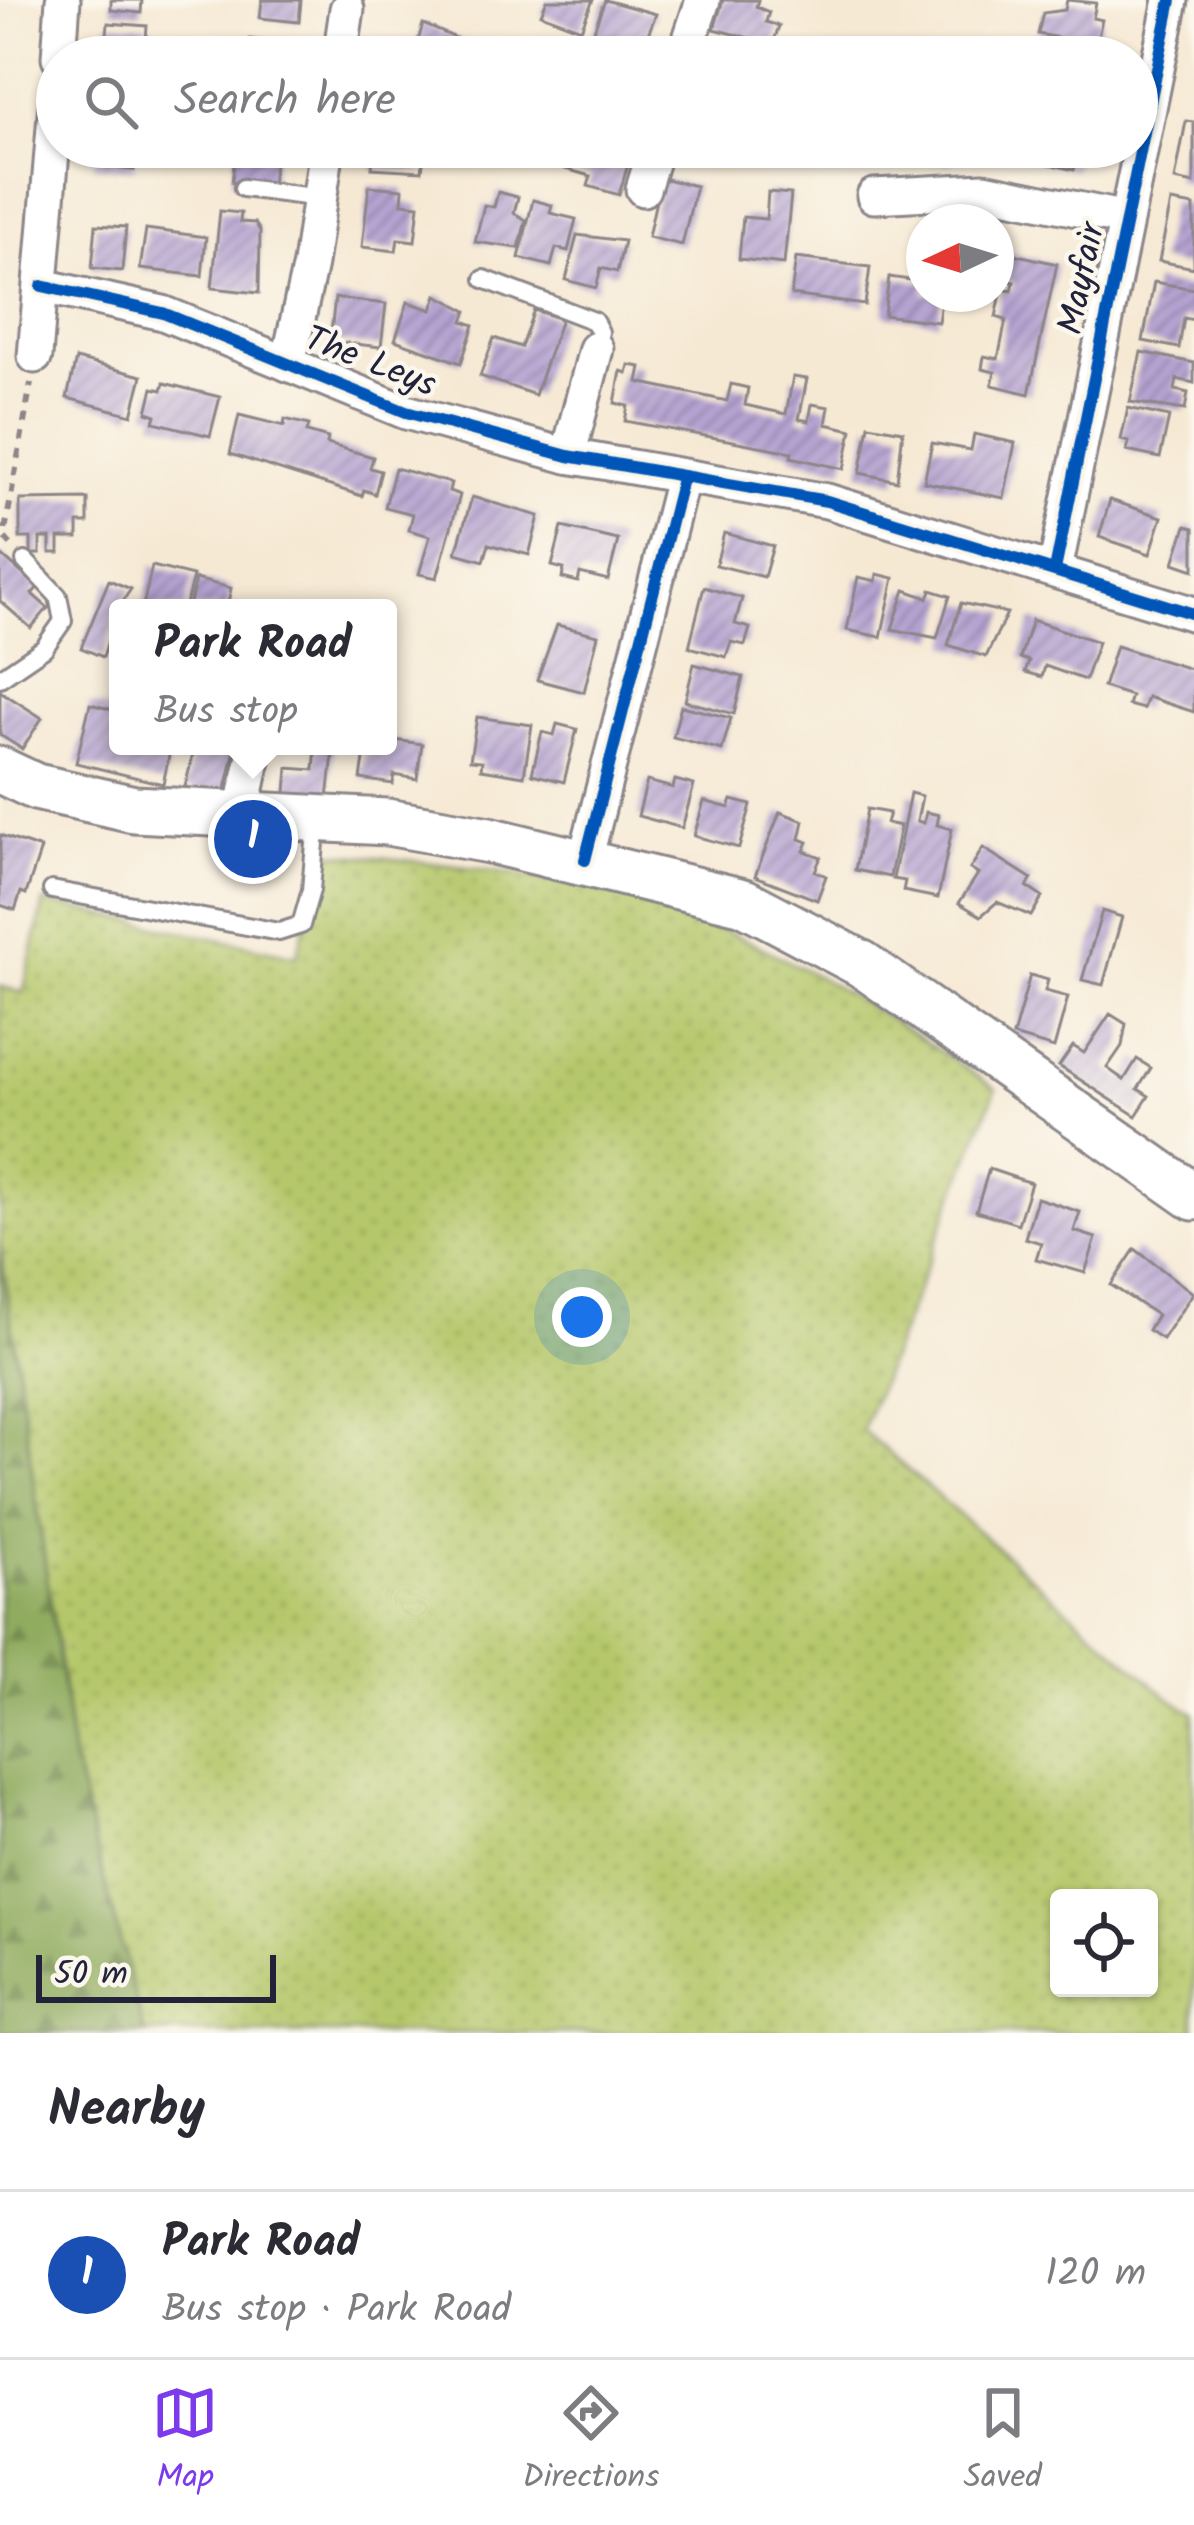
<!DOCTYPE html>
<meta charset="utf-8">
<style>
body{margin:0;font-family:Kalam,sans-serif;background:#f7f7f7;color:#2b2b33}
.controls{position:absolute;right:36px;bottom:36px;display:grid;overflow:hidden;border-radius:12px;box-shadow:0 3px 9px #0004}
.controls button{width:108px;height:108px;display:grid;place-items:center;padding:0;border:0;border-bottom:3px solid #e1e1e2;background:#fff;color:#2b2b33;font:60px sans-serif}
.compass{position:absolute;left:906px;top:204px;width:108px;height:108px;border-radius:50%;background:#fff;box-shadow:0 3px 9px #0004;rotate:266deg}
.scale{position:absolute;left:36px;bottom:30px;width:240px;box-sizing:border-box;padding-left:12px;border:6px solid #22223b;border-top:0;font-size:33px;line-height:42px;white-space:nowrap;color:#22223b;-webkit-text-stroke:9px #fbf7ec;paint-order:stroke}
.you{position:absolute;left:582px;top:1317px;width:42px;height:42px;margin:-30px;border:9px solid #fff;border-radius:50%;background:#1a73e8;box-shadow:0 0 0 18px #1a73e833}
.badge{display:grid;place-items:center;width:78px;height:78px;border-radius:50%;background:#7c3aed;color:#fff;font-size:39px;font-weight:700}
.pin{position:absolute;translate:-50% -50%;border:6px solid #fff;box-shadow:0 3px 12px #0006}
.popup{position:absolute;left:109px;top:599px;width:288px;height:156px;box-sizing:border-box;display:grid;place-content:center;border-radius:12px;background:#fff;filter:drop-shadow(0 3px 9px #0005);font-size:39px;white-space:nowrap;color:#7c7c81}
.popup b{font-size:45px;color:#2b2b33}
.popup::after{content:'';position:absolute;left:50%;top:100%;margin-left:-24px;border:24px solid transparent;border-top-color:#fff}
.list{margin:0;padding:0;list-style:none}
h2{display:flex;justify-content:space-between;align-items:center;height:156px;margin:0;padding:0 48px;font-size:51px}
h2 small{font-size:39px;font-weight:400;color:#7c7c81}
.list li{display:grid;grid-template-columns:78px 1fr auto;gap:36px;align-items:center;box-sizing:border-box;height:168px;padding:0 48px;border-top:3px solid #e1e1e2}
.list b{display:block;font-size:45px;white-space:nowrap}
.list p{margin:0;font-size:39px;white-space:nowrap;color:#7c7c81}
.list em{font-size:39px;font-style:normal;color:#7c7c81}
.icon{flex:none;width:66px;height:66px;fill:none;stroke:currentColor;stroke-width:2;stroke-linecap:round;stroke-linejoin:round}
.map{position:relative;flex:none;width:1194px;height:2033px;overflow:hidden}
.search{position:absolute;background:#fff;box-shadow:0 3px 9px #0004;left:36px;right:36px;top:36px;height:132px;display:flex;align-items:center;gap:30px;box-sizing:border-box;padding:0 42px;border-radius:66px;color:#7c7c81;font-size:45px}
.sheet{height:324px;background:#fff}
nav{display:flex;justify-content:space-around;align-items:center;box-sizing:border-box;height:168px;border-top:3px solid #e1e1e2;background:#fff;font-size:33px;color:#7c7c81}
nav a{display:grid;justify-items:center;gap:6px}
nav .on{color:#7c3aed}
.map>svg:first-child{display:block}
.grass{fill:url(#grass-dots);stroke:#6c7452;stroke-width:3;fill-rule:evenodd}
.forest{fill:url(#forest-firs);stroke:#59674c;stroke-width:3}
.building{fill:url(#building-hatch)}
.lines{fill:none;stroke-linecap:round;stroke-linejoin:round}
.lane-casing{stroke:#8c8688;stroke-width:22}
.street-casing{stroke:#8c8688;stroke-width:39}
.secondary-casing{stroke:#8c8688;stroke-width:51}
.path{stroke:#8c8688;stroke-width:6;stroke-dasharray:9 9;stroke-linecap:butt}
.lane{stroke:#fff;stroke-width:16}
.street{stroke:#fff;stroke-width:33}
.secondary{stroke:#fff;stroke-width:45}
.cycleway-casing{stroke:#fbf7ec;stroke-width:20}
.cycleway{stroke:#0057b8;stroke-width:12}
.labels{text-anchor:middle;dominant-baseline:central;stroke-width:9;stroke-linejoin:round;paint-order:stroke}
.street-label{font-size:36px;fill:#22223b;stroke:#fbf7ec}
</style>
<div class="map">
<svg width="1194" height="2033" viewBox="0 0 1194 2033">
<defs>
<pattern id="grass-dots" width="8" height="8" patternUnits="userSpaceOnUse" patternTransform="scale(3)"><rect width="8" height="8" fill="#b5c76a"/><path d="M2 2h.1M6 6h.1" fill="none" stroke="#9bab5d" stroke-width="1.8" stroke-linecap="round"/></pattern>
<pattern id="forest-firs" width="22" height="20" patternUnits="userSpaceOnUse" patternTransform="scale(3)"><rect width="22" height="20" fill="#90ac5e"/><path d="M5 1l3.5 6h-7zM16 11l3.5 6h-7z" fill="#758c4f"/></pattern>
<pattern id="building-hatch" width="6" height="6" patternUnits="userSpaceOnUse" patternTransform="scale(3)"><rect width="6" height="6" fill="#b5a3d1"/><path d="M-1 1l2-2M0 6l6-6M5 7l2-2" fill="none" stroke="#9384ab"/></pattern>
</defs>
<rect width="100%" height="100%" fill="#fbf7ec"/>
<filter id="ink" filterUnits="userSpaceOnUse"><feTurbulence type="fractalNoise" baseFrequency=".00833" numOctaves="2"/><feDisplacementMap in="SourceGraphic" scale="24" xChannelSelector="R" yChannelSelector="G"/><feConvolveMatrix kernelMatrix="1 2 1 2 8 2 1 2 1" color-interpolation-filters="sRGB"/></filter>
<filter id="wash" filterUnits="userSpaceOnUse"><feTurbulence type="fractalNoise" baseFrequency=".004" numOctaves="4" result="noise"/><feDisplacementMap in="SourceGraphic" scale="48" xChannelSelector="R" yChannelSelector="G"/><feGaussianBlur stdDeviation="2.7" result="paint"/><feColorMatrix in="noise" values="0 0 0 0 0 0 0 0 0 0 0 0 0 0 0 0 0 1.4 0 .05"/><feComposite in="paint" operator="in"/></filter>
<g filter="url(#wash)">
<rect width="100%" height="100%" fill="#f6e9d4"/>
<!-- grass -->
<path class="grass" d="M323 852C440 863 593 877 702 921 808 964 902 1025 996 1089L862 1430 1168 1697 1194 1713V2033H144L73 1760 0 1245V986L23 993 44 902 297 956ZM1059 1898H1149V1988H1059Z"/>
<!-- forest -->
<path class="forest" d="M0 1245 73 1760 144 2033H0Z"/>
<g id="blocks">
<!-- building -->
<g class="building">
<path d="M111 0H142L141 13 111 10Z"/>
<path d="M262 0H301L299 22 260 18Z"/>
<path d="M547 0H593L581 29 541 14Z"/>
<path d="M605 0 656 14 639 57H618L588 46Z"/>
<path d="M723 0H758L756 7 769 12 766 22 779 26 773 44 714 29Z"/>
<path d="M1067 0 1096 3 1093 18 1102 20 1093 57H1045L1048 46 1056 48 1059 38 1038 34 1043 13 1065 10Z"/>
<path d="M108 23 147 26 146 39 156 40 159 53 105 57Z"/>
<path d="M423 24 470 44 479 51 477 57H426L415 51Z"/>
<path d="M250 39 289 43 287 57H248Z"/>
<path d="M1186 121 1194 122V184L1175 180Z"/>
<path d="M96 147H136L134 170 94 166Z"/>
<path d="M236 147H276L272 186 232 182Z"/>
<path d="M374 147H425L422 171 372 168Z"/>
<path d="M600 147H633L619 195 588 186 591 176 565 169 571 148 597 156Z"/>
<path d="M842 147H885V155L842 153Z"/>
<path d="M909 147H951V164L908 162Z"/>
<path d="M1034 147H1080L1074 170 1031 160Z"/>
<path d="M661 178 696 186 682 245 648 237Z"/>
<path d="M369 186 403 189 402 203 419 205 415 241 398 239 396 251 362 247Z"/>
<path d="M498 192 518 197 514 213 526 220 519 248 475 242 484 205 494 207Z"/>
<path d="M768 192 791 194 784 264 739 259 743 217 766 219Z"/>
<path d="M533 200 552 205 550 213 576 219 568 251 556 248 551 266 519 258Z"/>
<path d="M1171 202 1194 206V268L1159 261Z"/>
<path d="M220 211 241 213 240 222 255 223 260 231 259 293 212 288Z"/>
<path d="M96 225 126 227 122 271 92 268Z"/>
<path d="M146 229 206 237 202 276 140 269Z"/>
<path d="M577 235 624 241 617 272 601 268 596 288 566 280Z"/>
<path d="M1005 252 1057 264 1029 394 992 385 995 372 982 369 984 356 998 359 1006 320 996 317 1002 289 1012 291 1014 282 999 279Z"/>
<path d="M796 258 870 267 865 305 791 295Z"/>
<path d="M889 277 924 282V294H942L938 322 884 315Z"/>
<path d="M1154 282 1194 289V320L1184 318 1179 348 1143 341Z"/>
<path d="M437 295 467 311 463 321 474 325 461 363 395 340 408 302 432 310Z"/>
<path d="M335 298 386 304 381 347 330 341Z"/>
<path d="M534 310 561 319 535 395 480 376 494 338 521 347Z"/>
<path d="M1141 352 1194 363V383L1177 379 1175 390 1188 393 1185 410 1130 402Z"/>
<path d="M76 359 142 376 132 415 67 398Z"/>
<path d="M629 365 641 367 638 382 727 401 731 384 748 388 745 405 786 414 793 377 807 379 799 419 809 421 812 404 829 407 826 424 852 430 844 469 791 457 792 452 625 421 628 406 615 403 621 371 627 373Z"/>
<path d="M164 383 220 397 210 436 154 422 156 415 147 412 153 388 162 390Z"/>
<path d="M1128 408 1169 417 1160 458 1127 451 1129 442 1121 440Z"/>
<path d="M239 415 284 426 285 419 309 425 307 432 328 438 327 444 373 457 370 468 381 471 375 494 364 490 362 496 230 454Z"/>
<path d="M869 425 903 431 897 481 860 473Z"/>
<path d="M974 434 1015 443 1004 498 924 482 932 443 971 450Z"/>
<path d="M395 468 451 483 449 491 460 495 437 578 419 574 430 536 409 530 413 514 385 507Z"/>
<path d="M472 497 539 516 529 555 489 544 484 561 456 553Z"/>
<path d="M88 499V523H78V538H59V553H50V538H40V554H31V538H20V500Z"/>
<path d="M1110 500 1162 517 1150 554 1099 537Z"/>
<path d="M1186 526 1194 528V570L1174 563Z"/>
<path d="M562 527 618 540 608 580 580 573 578 582 562 578 564 569 552 566Z"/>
<path d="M724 533 773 546 764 577 716 565Z"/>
<path d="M0 554 38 587 32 594 48 608 31 628 0 601Z"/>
<path d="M152 566 193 576 185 608 143 606Z"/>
<path d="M877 574 894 578 881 637 847 630 858 577 876 581Z"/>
<path d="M195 579 231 588 227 608H189Z"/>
<path d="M109 580 131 589 118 608 103 657 81 648Z"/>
<path d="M704 587 742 598 735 624 750 628 745 645 731 642 726 657 689 647Z"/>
<path d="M905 590 928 598 931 590 950 596 937 638 892 629Z"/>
<path d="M961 603 1007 613 986 657 948 645Z"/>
<path d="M1032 620 1098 642 1085 680 1045 666 1042 677 1025 672 1029 661 1020 658Z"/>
<path d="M557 625 598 635 584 692 537 680Z"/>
<path d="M1116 646 1194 670V712L1147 697 1143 709 1128 705 1131 696 1103 687Z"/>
<path d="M694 664 743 677 734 714 685 701Z"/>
<path d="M0 691 42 718 22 749 0 735Z"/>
<path d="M90 704 117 711 118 746H171L163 784 76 763Z"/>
<path d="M681 706 731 718 722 750 673 737Z"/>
<path d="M477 717 532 725 524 776 481 769 482 761 470 760Z"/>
<path d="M557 724 577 729 564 782 532 774 542 732 554 735Z"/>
<path d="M388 739 422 744 417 779 394 775 393 784 361 779 366 746H388Z"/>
<path d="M195 746H236L224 797 185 787Z"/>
<path d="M316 746H334L327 807 285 804 288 768 314 770Z"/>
<path d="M675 780 694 785 682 828 638 816 647 781 673 788Z"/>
<path d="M910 793 922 796 917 821 924 823 926 812 939 815 937 825 952 829 938 898 903 891 905 881 893 879Z"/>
<path d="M732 800 751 805 739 848 694 836 704 801 729 808Z"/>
<path d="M867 809 889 813 886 823 900 826 890 877 855 870Z"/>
<path d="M780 812 804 821 800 839 808 842 804 851 821 857 815 871 826 876 817 900 755 876Z"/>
<path d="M0 835 41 849 26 894 21 892 15 910 0 905Z"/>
<path d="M983 848 1032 879 1027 887 1042 897 1031 916 997 902 981 916 959 903 978 874 970 869Z"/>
<path d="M1102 911 1122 917 1103 985 1082 980Z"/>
<path d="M1030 975 1048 980 1045 991 1068 997 1054 1048 1013 1036Z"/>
<path d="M1110 1014 1126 1024 1122 1046 1107 1068 1124 1080 1137 1059 1151 1068 1138 1089 1149 1096 1136 1116 1059 1066 1073 1046 1084 1053Z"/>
<path d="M989 1169 1031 1183 1018 1224 976 1211Z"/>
<path d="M1037 1198 1080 1212 1074 1231 1096 1238 1085 1273 1036 1259 1041 1243 1025 1238Z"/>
<path d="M1135 1249 1193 1293 1162 1339 1148 1330 1157 1315 1111 1285Z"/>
</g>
</g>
</g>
<g filter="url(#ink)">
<use href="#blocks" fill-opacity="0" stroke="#8c8688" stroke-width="3"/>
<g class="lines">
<!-- lane casing -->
<g class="lane-casing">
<g id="lane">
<path d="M243 188 320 198"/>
<path d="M484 279 594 321 600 332 596 349"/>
<path d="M0 678 44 648 63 621 58 596 25 561"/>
<path d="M52 890 279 932 301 925 311 890 317 819"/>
</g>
</g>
<!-- street casing -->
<g class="street-casing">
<g id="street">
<path d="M59 57 63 0"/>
<path d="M340 57 347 9"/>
<path d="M684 57 703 0"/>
<path d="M643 189 656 147"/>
<path d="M874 196 984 190 1126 219"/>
<path d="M42 286 163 313 406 412 568 456 827 501 1194 614"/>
<path d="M35 356 57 91"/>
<path d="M288 364 310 264 327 147"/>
<path d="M568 456 596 349"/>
<path d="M1055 570 1171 0"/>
<path d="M241 817 256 746"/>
<path d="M585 860 682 479"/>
</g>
</g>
<!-- secondary casing -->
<g class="secondary-casing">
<path id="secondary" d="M0 770 36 787 134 809 387 822 489 840 744 902 862 964 1194 1197"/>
</g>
<!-- path -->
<path class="path" d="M11 545 4 537 31 383"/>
<!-- lane -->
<use href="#lane" class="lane"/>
<!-- street -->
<use href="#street" class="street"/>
<!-- secondary -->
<use href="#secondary" class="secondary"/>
<!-- cycleway casing -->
<g class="cycleway-casing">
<g id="cycleway">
<path d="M42 286 163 313 406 412 568 456 827 501 1194 614"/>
<path d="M1055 570 1171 0"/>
<path d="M585 860 682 479"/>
</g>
</g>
<!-- cycleway -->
<use href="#cycleway" class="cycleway"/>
</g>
</g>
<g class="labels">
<!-- street labels -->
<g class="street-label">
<text transform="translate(1083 279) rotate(-78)">Mayfair</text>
<text transform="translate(370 363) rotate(21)">The Leys</text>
</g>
</g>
</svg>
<div class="controls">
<button><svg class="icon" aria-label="locate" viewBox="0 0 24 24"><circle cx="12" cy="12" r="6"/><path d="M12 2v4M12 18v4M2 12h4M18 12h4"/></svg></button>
</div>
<svg class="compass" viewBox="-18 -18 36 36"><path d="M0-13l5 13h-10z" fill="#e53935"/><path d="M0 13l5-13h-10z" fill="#7c7c81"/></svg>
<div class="scale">50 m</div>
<div class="you"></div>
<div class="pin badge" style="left:253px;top:839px;background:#1a4fb4">1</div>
<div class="popup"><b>Park Road</b>Bus stop</div>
<div class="search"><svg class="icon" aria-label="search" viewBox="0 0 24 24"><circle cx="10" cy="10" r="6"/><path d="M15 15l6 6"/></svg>Search here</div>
</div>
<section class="sheet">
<h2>Nearby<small></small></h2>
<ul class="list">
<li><span class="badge" style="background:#1a4fb4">1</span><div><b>Park Road</b><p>Bus stop · Park Road</p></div><em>120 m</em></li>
</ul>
</section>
<nav>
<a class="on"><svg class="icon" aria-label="map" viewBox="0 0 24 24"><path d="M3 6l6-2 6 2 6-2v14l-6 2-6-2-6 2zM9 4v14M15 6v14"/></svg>Map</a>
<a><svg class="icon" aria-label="directions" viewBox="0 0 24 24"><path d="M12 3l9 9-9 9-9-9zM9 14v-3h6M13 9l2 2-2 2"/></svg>Directions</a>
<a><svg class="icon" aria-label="saved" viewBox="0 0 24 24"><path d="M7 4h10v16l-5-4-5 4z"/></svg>Saved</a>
</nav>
